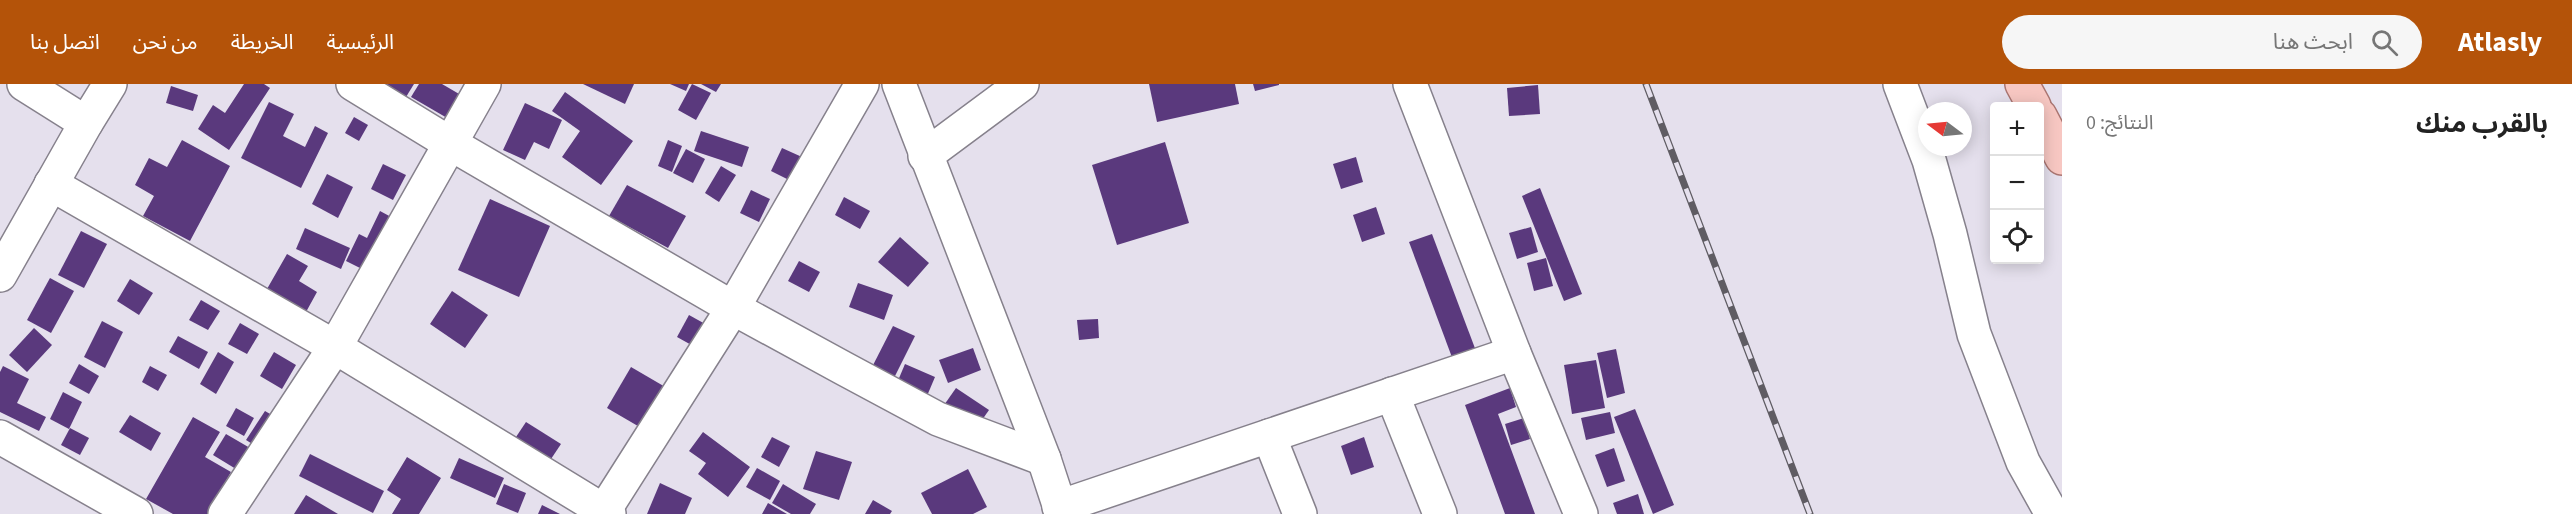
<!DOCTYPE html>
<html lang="ar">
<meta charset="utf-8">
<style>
body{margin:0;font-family:"Source Sans 3","Noto Sans Arabic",sans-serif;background:#f6f6f6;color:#222;direction:rtl}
.controls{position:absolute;right:18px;top:18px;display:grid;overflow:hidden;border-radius:6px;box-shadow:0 3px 15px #0003}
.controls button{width:54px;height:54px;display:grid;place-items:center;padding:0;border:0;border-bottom:2px solid #e0e0e0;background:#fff;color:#222;font:30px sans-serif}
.compass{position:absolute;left:1918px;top:18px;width:54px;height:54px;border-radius:50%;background:#fff;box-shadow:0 3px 15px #0003;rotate:286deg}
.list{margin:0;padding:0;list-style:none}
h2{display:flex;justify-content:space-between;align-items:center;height:78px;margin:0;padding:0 24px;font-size:26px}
h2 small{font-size:20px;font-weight:400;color:#767676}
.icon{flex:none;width:33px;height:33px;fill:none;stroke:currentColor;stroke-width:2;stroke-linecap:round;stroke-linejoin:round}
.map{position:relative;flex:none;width:2062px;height:430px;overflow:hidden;direction:ltr}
header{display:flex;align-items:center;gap:36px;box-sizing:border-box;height:84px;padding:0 30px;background:#b45309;color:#fff}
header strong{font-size:28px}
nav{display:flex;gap:33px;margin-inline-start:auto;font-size:21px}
.search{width:420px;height:54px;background:#f6f6f6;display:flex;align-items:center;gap:15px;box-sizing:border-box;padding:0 21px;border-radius:33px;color:#767676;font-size:22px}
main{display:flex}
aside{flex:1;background:#fff}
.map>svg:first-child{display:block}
.building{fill:#5a397d}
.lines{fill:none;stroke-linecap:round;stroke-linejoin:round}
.minor-casing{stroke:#86818c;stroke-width:36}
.major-casing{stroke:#aa7571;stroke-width:36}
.minor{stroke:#fff;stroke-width:33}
.major{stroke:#f7c7c2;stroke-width:33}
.rail-casing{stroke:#5f5c63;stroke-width:7}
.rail{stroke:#e5e0ed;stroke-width:4.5;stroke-dasharray:14;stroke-linecap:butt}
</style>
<header>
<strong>Atlasly</strong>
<div class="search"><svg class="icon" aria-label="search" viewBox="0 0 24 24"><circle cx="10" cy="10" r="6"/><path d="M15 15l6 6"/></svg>ابحث هنا</div>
<nav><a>الرئيسية</a><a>الخريطة</a><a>من نحن</a><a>اتصل بنا</a></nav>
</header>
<main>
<aside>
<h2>بالقرب منك<small>النتائج: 0</small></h2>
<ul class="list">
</ul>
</aside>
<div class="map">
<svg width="2062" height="430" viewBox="0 0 2062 430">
<rect width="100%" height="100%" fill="#e5e0ed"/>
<!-- building -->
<g class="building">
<path d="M244 0H264L270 4 229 66 198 45 213 21 225 29Z"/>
<path d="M385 0H414L406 13Z"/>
<path d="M419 0H442L466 14 454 38 411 13Z"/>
<path d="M583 0H634L625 20Z"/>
<path d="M670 0H689L686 7Z"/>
<path d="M692 0 711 9 696 36 678 26Z"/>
<path d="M701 0H721L716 8Z"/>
<path d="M1149 0H1235L1239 20 1157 38Z"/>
<path d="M1253 0H1279V1L1255 7Z"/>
<path d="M1538 1 1540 30 1509 32 1507 4Z"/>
<path d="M171 2 198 11 193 27 166 19Z"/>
<path d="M565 8 633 57 601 101 562 73 580 47 552 27Z"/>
<path d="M269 18 294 30 283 52 305 63 315 42 328 49 301 104 241 74Z"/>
<path d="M525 19 562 36 549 65 534 58 525 76 503 66Z"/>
<path d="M354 33 368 41 359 57 345 49Z"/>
<path d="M701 47 749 63 742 83 694 67Z"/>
<path d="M182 56 230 82 190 157 143 132 154 112 135 101 149 74 167 83Z"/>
<path d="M668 56 682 62 672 88 658 82Z"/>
<path d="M1165 58 1189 139 1117 161 1092 81Z"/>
<path d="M782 64 802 73 791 97 771 87Z"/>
<path d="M686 65 705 75 693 99 673 89Z"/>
<path d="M1356 73 1363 98 1341 105 1333 80Z"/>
<path d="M383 80 406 91 393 116 371 105Z"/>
<path d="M721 82 736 91 719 118 705 109Z"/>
<path d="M327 90 353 103 338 134 312 120Z"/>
<path d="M627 101 686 132 668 164 609 132Z"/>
<path d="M1540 104 1582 210 1564 217 1522 112Z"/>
<path d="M751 106 770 115 759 138 740 129Z"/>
<path d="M844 113 870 127 860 145 835 131Z"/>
<path d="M490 115 550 142 519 213 458 186Z"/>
<path d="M1376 123 1385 150 1362 158 1353 131Z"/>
<path d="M380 127 393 134 366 187 346 177 359 150 367 154Z"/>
<path d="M1531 143 1538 168 1517 175 1509 149Z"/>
<path d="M305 144 350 164 341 185 296 165Z"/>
<path d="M81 147 107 160 84 204 58 191Z"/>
<path d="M1432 150 1476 267 1453 276 1409 158Z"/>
<path d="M900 153 929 179 908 203 878 178Z"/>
<path d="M287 170 308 182 299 197 317 208 306 228 267 205Z"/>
<path d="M1546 174 1553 202 1534 207 1527 179Z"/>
<path d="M799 177 820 188 809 208 788 197Z"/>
<path d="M50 194 74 207 51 249 27 236Z"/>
<path d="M130 195 153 209 139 231 117 217Z"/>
<path d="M858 199 893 211 884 236 849 223Z"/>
<path d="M452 207 488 231 465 264 430 240Z"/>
<path d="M201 216 220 227 208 246 189 236Z"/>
<path d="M689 231 707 241 695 263 677 253Z"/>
<path d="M1098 235 1099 254 1079 256 1077 236Z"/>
<path d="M102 237 123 248 105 284 84 273Z"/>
<path d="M240 239 259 250 247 270 228 260Z"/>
<path d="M893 242 915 252 891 300 869 289Z"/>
<path d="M34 244 52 261 27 288 9 271Z"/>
<path d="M178 252 208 268 199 285 169 268Z"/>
<path d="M973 264 981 286 948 299 939 276Z"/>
<path d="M1616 265 1625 309 1607 314 1597 269Z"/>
<path d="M218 268 234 278 216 310 200 300Z"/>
<path d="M274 268 296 281 282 305 260 292Z"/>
<path d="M1596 276 1605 324 1572 330 1564 281Z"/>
<path d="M79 280 99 292 89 310 69 299Z"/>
<path d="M905 280 935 293 924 319 894 306Z"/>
<path d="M3 282 29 295 17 319 46 333 39 347 0 328V288Z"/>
<path d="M150 282 167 291 158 307 142 298Z"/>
<path d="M631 283 667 304 643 345 607 324Z"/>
<path d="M956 304 989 326 968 356 935 334Z"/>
<path d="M1510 304 1516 323 1498 330 1535 430H1505L1465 321Z"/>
<path d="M63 308 82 318 69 345 50 335Z"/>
<path d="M236 324 254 334 244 352 226 342Z"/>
<path d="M1635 325 1674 421 1653 430 1614 333Z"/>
<path d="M265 327 277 334 259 364 246 356Z"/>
<path d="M1610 328 1615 349 1586 356 1581 334Z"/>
<path d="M130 331 161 349 151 367 119 348Z"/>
<path d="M193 333 220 348 205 373 231 388 207 430H173L146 415Z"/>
<path d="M1524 334 1530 355 1511 361 1505 340Z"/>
<path d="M526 338 561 360 549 378 514 356Z"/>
<path d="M70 344 89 354 80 371 61 361Z"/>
<path d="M703 348 750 383 728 413 698 390 706 379 689 367Z"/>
<path d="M226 350 267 374 254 396 213 371Z"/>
<path d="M772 353 790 362 779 383 761 373Z"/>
<path d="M1364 353 1374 383 1351 391 1341 362Z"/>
<path d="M1614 364 1625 397 1607 403 1595 371Z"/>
<path d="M816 367 852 378 839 416 803 405Z"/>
<path d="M310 370 384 407 373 429 299 392Z"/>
<path d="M407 373 441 394 419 430H392L401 415 387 406Z"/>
<path d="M459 374 504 394 495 414 450 394Z"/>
<path d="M757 384 780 397 770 416 746 403Z"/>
<path d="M968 385 987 423 973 430H932L921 409Z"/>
<path d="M660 399 692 414 685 430H647Z"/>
<path d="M504 400 526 409 518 429 496 420Z"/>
<path d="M783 400 816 420 810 430H791L772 419Z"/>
<path d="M1638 410 1644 430H1617L1613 419Z"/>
<path d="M306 411 338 430H294Z"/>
<path d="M873 416 892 427 890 430H865Z"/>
<path d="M768 419 787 430H762Z"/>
<path d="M542 421 560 430H538Z"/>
</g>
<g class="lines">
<!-- minor casing -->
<g class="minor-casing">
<g id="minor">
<path d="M24 0 86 39"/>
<path d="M353 0 451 60 733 224 843 284 938 335 1044 375"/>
<path d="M899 0 1044 375 1062 430"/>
<path d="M1410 0 1514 269 1581 430"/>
<path d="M1900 0 1929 76 1950 150 1974 250 2023 378 2052 430"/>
<path d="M925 72 1022 0"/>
<path d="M51 100 335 263 609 430"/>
<path d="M0 191 86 39 110 0"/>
<path d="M1392 310 1440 430"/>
<path d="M1269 352 1300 430"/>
<path d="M0 353 136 430"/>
<path d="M1059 423 1514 269"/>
<path d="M225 430 335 263 484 0"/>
<path d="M602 430 733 224 862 0"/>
</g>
</g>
<!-- major casing -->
<g class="major-casing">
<g id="major">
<path d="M2022 0 2034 22"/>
<path d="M2040 32 2062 74"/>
</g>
</g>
<!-- minor -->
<use href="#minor" class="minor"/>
<!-- major -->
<use href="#major" class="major"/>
<!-- rail casing -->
<g class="rail-casing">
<path id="rail" d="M1646 0 1810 430"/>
</g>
<!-- rail -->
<use href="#rail" class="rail"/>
</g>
</svg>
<div class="controls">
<button>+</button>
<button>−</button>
<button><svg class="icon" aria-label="locate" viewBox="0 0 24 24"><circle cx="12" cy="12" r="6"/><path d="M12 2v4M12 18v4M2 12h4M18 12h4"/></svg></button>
</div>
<svg class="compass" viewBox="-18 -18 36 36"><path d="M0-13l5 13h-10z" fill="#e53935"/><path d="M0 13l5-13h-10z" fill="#767676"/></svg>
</div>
</main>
